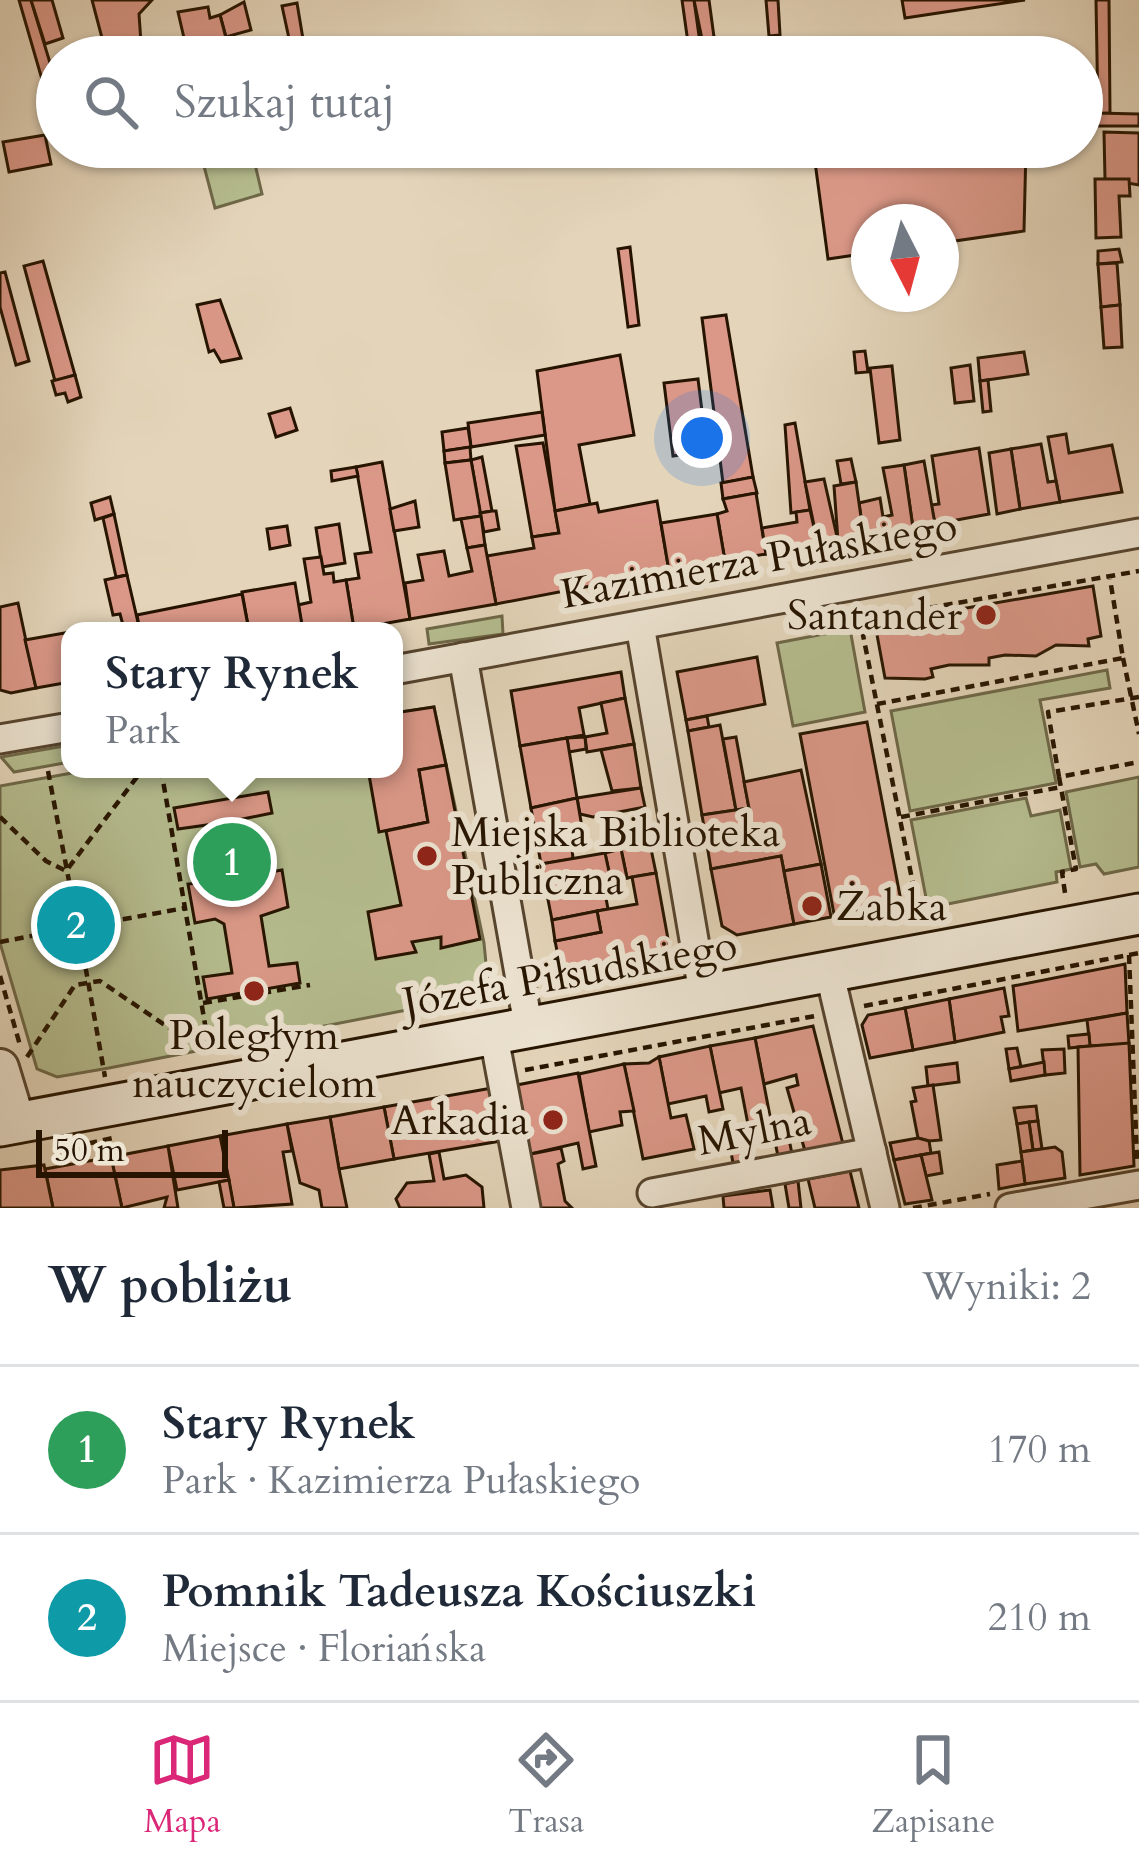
<!DOCTYPE html>
<html lang="pl">
<meta charset="utf-8">
<style>
body{margin:0;font-family:Cardo,serif;background:#f2f2f3;color:#1f2937}
.compass{position:absolute;left:851px;top:204px;width:108px;height:108px;border-radius:50%;background:#fff;box-shadow:0 3px 9px #0004;rotate:174deg}
.scale{position:absolute;left:36px;bottom:30px;width:192px;box-sizing:border-box;padding-left:12px;border:6px solid #261400;border-top:0;font-size:33px;line-height:42px;white-space:nowrap;color:#261400;-webkit-text-stroke:9px #ede4d2;paint-order:stroke}
.you{position:absolute;left:702px;top:438px;width:42px;height:42px;margin:-30px;border:9px solid #fff;border-radius:50%;background:#1a73e8;box-shadow:0 0 0 18px #1a73e833}
.badge{display:grid;place-items:center;width:78px;height:78px;border-radius:50%;background:#db2777;color:#fff;font-size:39px;font-weight:700}
.pin{position:absolute;translate:-50% -50%;border:6px solid #fff;box-shadow:0 3px 12px #0006}
.popup{position:absolute;left:61px;top:622px;width:342px;height:156px;box-sizing:border-box;display:grid;place-content:center;border-radius:24px;background:#fff;filter:drop-shadow(0 3px 9px #0005);font-size:39px;white-space:nowrap;color:#747a83}
.popup b{font-size:45px;color:#1f2937}
.popup::after{content:'';position:absolute;left:50%;top:100%;margin-left:-24px;border:24px solid transparent;border-top-color:#fff}
.list{margin:0;padding:0;list-style:none}
h2{display:flex;justify-content:space-between;align-items:center;height:156px;margin:0;padding:0 48px;font-size:51px}
h2 small{font-size:39px;font-weight:400;color:#747a83}
.list li{display:grid;grid-template-columns:78px 1fr auto;gap:36px;align-items:center;box-sizing:border-box;height:168px;padding:0 48px;border-top:3px solid #e0e1e3}
.list b{display:block;font-size:45px;white-space:nowrap}
.list p{margin:0;font-size:39px;white-space:nowrap;color:#747a83}
.list em{font-size:39px;font-style:normal;color:#747a83}
.icon{flex:none;width:66px;height:66px;fill:none;stroke:currentColor;stroke-width:2;stroke-linecap:round;stroke-linejoin:round}
.map{position:relative;flex:none;width:1139px;height:1208px;overflow:hidden}
.search{position:absolute;background:#fff;box-shadow:0 3px 9px #0004;left:36px;right:36px;top:36px;height:132px;display:flex;align-items:center;gap:30px;box-sizing:border-box;padding:0 42px;border-radius:66px;color:#747a83;font-size:45px}
.sheet{height:492px;background:#fff}
nav{display:flex;justify-content:space-around;align-items:center;box-sizing:border-box;height:168px;border-top:3px solid #e0e1e3;background:#fff;font-size:33px;color:#747a83}
nav a{display:grid;justify-items:center;gap:6px}
nav .on{color:#db2777}
.map>svg:first-child{display:block}
.green{fill:#b5bd8f;stroke:#6e6848;stroke-width:3}
.building{fill:#db9888;stroke:#261400;stroke-width:3}
.lines{fill:none;stroke-linecap:round;stroke-linejoin:round}
.minor-casing{stroke:#56442e;stroke-width:33}
.tertiary-casing{stroke:#56442e;stroke-width:42}
.secondary-casing{stroke:#261400;stroke-width:45}
.path{stroke:#261400;stroke-width:4.5;stroke-dasharray:9 6;stroke-linecap:butt}
.minor{stroke:#ede4d2;stroke-width:27}
.tertiary{stroke:#ede4d2;stroke-width:36}
.secondary{stroke:#ede4d2;stroke-width:39}
.poi-dot{fill:#8f2418;stroke:#ede4d2;stroke-width:4.5}
.labels{text-anchor:middle;dominant-baseline:central;stroke-width:12;stroke-linejoin:round;paint-order:stroke}
.street-label{font-size:42px;fill:#261400;stroke:#ede4d2}
.poi-label{font-size:42px;fill:#261400;stroke:#ede4d2;text-anchor:end}
</style>
<div class="map">
<svg width="1139" height="1208" viewBox="0 0 1139 1208">
<rect width="100%" height="100%" fill="#e4d5ba"/>
<filter id="stains"><feTurbulence type="fractalNoise" baseFrequency=".00167" numOctaves="4"/><feColorMatrix values="0 0 0 0 .2 0 0 0 0 .09 0 0 0 0 .02 0 0 0 .5 -.17"/></filter>
<radialGradient id="worn" r=".72"><stop offset=".6" stop-color="#630" stop-opacity="0"/><stop offset="1" stop-color="#630" stop-opacity=".3"/></radialGradient>
<!-- green -->
<g class="green">
<path d="M199 147H251L262 194 215 208Z"/>
<path d="M502 616 503 634 429 644 427 629Z"/>
<path d="M850 629 865 712 793 726 777 643Z"/>
<path d="M1107 670 1110 688 1040 700 1056 783 910 811 891 711Z"/>
<path d="M434 707 484 943 489 994 109 1068 57 1077 37 1069 0 943V786L94 769H394V713Z"/>
<path d="M70 745V762L14 772 1 757Z"/>
<path d="M1139 777V867L1104 874 1096 864 1080 867 1066 792Z"/>
<path d="M1026 798 1031 816 1060 810 1071 869 1056 872 1057 882 928 908 911 820Z"/>
</g>
<!-- building -->
<g class="building">
<path d="M19 0H31L57 86V113L52 114Z"/>
<path d="M31 0H52L63 38 45 44Z"/>
<path d="M92 0H152L139 14 142 57H107Z"/>
<path d="M682 0H694L702 57H690Z"/>
<path d="M694 0H709L714 37 702 39Z"/>
<path d="M766 0H778L780 35 769 36Z"/>
<path d="M902 0H1025L905 18Z"/>
<path d="M1096 0H1109L1110 113 1098 114Z"/>
<path d="M244 2 251 30 226 37 220 15Z"/>
<path d="M297 3 306 57H293L282 6Z"/>
<path d="M208 7 210 18 220 15 231 57H200L198 48 187 51 178 12Z"/>
<path d="M1096 113 1139 114V126H1097Z"/>
<path d="M1104 132 1139 133V185L1105 179Z"/>
<path d="M45 135 51 164 9 172 3 142Z"/>
<path d="M318 147H377L378 151 319 158Z"/>
<path d="M813 147H1026L1024 231 941 243V222H869V253L828 259Z"/>
<path d="M1095 179H1129L1130 196H1119L1121 237 1096 238Z"/>
<path d="M630 247 639 325 628 327 618 249Z"/>
<path d="M1119 249 1122 262 1098 264V251Z"/>
<path d="M43 261 75 375 55 381 24 266Z"/>
<path d="M1117 263 1120 305 1101 307 1098 264Z"/>
<path d="M5 272 29 361 16 365 0 307V273Z"/>
<path d="M220 300 241 358 221 362 214 350 209 352 197 305Z"/>
<path d="M1120 305 1122 347 1104 348 1101 307Z"/>
<path d="M726 315 753 477 723 483 702 318Z"/>
<path d="M865 351 868 372 856 373 854 352Z"/>
<path d="M1024 352 1028 374 980 381 978 358Z"/>
<path d="M620 355 634 435 579 445 590 504 555 511 537 371Z"/>
<path d="M970 365 974 401 955 403 951 368Z"/>
<path d="M892 366 900 440 879 443 870 368Z"/>
<path d="M75 375 81 397 68 402 65 393 56 395 52 381Z"/>
<path d="M698 379 707 451 673 456 664 383Z"/>
<path d="M988 380 991 411 983 412 980 381Z"/>
<path d="M290 408 297 430 276 437 269 414Z"/>
<path d="M542 412 545 435 471 447 468 423Z"/>
<path d="M795 423 810 510 791 513 785 425Z"/>
<path d="M468 428 471 447 444 451 442 432Z"/>
<path d="M1066 434 1069 453 1112 445 1122 492 1060 502 1048 437Z"/>
<path d="M543 443 559 533 532 537 516 446Z"/>
<path d="M1041 444 1048 482 1056 481 1060 502 1020 509 1011 449Z"/>
<path d="M470 447 471 460 445 463 444 451Z"/>
<path d="M979 448 989 514 935 524 931 505 939 504 932 456Z"/>
<path d="M1011 449 1020 509 997 514 989 453Z"/>
<path d="M482 457 492 511 480 513 471 460Z"/>
<path d="M851 459 856 482 841 484 837 461Z"/>
<path d="M471 460 481 516 454 520 445 463Z"/>
<path d="M924 461 935 524 913 528 904 465Z"/>
<path d="M382 462 410 619 354 629 346 580 359 578 355 554 371 552 356 467Z"/>
<path d="M904 465 913 528 864 538 859 503 880 498 883 517 892 515 883 468Z"/>
<path d="M356 467 358 476 332 481 331 471Z"/>
<path d="M753 477 757 493 723 499 721 483Z"/>
<path d="M824 479 838 541 818 545 805 482Z"/>
<path d="M856 482 864 538 838 541 834 486Z"/>
<path d="M756 493 766 554 725 561 717 514 727 511 723 499Z"/>
<path d="M110 497 114 514 95 520 91 503Z"/>
<path d="M415 501 419 527 394 531 390 509Z"/>
<path d="M657 501 669 571 496 604 487 556 534 548 532 537 559 533 555 511 597 503 599 512Z"/>
<path d="M810 510 818 545 766 554 762 528 797 522 796 512Z"/>
<path d="M492 511H496L499 529 484 532 480 513Z"/>
<path d="M114 514 127 575 116 577 103 518Z"/>
<path d="M717 514 725 561 669 571 661 523Z"/>
<path d="M481 516 485 545 467 548 461 519Z"/>
<path d="M339 524 345 563 322 567 316 528Z"/>
<path d="M287 526 290 545 270 549 267 529Z"/>
<path d="M485 545 496 604 410 619 405 583 423 580 418 555 444 551 449 576 472 571 467 548Z"/>
<path d="M321 557 324 574 333 573 334 582 346 580 354 629 303 631 298 605 311 602 304 559Z"/>
<path d="M127 575 140 631H93L123 625 120 614 113 615 105 580Z"/>
<path d="M295 583 303 631H249L242 592Z"/>
<path d="M1093 586 1101 636 1088 639 1089 646 1056 645 1036 656 1005 655 989 658V665H949L931 669 933 677 925 679 885 678 875 624Z"/>
<path d="M242 594 249 631H140L137 615Z"/>
<path d="M18 603 36 688 11 693 0 690V607Z"/>
<path d="M70 632V682L36 688 25 640Z"/>
<path d="M757 657 765 704 686 720 677 672Z"/>
<path d="M621 672 625 698 579 708 584 735 520 746 511 691Z"/>
<path d="M625 698 634 744 587 752 585 737 607 733 601 703Z"/>
<path d="M434 707 446 765 419 770 428 822 379 832 368 769H394V713Z"/>
<path d="M707 716 709 727 688 731 686 720Z"/>
<path d="M867 722 901 901 834 914 800 734Z"/>
<path d="M720 725 736 810 702 815 688 731Z"/>
<path d="M585 737 586 749 569 752 567 738Z"/>
<path d="M736 737 749 808 736 810 723 739Z"/>
<path d="M567 738 577 798 531 808 520 746Z"/>
<path d="M634 744 641 788 612 791 601 750Z"/>
<path d="M446 765 480 939 441 948V937L412 942 416 952 376 959 368 912 401 905 386 831 428 822 419 770Z"/>
<path d="M801 770 821 864 784 871 781 856 711 869 702 815 749 808 744 782Z"/>
<path d="M641 788 645 807 593 817 580 814 577 798Z"/>
<path d="M268 792 272 813 243 819 252 869 259 874 282 870 288 907 261 916 269 966 297 963 300 983 207 999 203 977 232 973 224 924 215 919 195 923 188 884 209 882 215 873 207 825 178 829 174 808Z"/>
<path d="M577 798 585 845 572 848 573 859 541 864 531 808Z"/>
<path d="M647 827 650 844 621 849 617 832Z"/>
<path d="M650 844 656 873 627 878 621 849Z"/>
<path d="M621 849 627 878 611 881 605 853Z"/>
<path d="M605 853 611 881 589 886 591 897 605 893 608 909 552 920 541 864Z"/>
<path d="M781 856 794 924 737 935 722 926 711 869Z"/>
<path d="M821 864 831 917 794 924 784 871Z"/>
<path d="M656 873 670 950 561 970 555 941 601 932 597 911 637 904 632 877Z"/>
<path d="M597 911 601 932 555 941 552 920Z"/>
<path d="M1125 964 1127 1013 1018 1031 1013 986Z"/>
<path d="M1004 988 1009 1016 1001 1017 1004 1032 955 1042 949 999Z"/>
<path d="M949 999 955 1042 913 1050 905 1008Z"/>
<path d="M905 1008 913 1050 870 1058 862 1025 868 1015Z"/>
<path d="M1127 1013 1129 1044 1090 1046 1087 1020Z"/>
<path d="M813 1026 843 1144 805 1151 787 1088 798 1085 796 1075 764 1084 755 1038Z"/>
<path d="M1089 1034 1090 1046 1069 1048 1068 1036Z"/>
<path d="M755 1038 774 1137 751 1140 741 1088 719 1093 710 1046Z"/>
<path d="M1129 1043 1134 1166 1080 1175 1078 1047Z"/>
<path d="M710 1046 723 1109 709 1112 706 1096 668 1104 659 1057Z"/>
<path d="M1017 1048 1021 1067 1009 1069 1006 1049Z"/>
<path d="M1064 1049 1065 1073 1045 1075 1042 1050Z"/>
<path d="M659 1057 671 1118 686 1115 694 1149 643 1159 624 1064 649 1063Z"/>
<path d="M1044 1062 1045 1075 1011 1081 1009 1069Z"/>
<path d="M957 1063 959 1082 928 1086 926 1067Z"/>
<path d="M624 1064 634 1111 620 1112 622 1125 589 1132 579 1074Z"/>
<path d="M578 1073 596 1166 583 1169 578 1143 526 1155 512 1086Z"/>
<path d="M933 1085 941 1140 929 1141 918 1138 911 1102 916 1101 913 1088Z"/>
<path d="M492 1088 501 1141 394 1159 384 1107Z"/>
<path d="M1036 1106 1038 1121 1017 1124 1014 1108Z"/>
<path d="M384 1107 394 1159 339 1169 330 1117Z"/>
<path d="M330 1117 339 1169 347 1208H322L319 1190 300 1183 287 1124Z"/>
<path d="M1038 1121 1042 1149 1033 1150 1029 1122Z"/>
<path d="M1029 1122 1033 1150 1021 1152 1017 1124Z"/>
<path d="M287 1124 292 1151 283 1152 292 1204 234 1208 220 1136Z"/>
<path d="M740 1127 747 1162 733 1163 727 1130Z"/>
<path d="M788 1134 792 1154 778 1156 774 1137Z"/>
<path d="M220 1136 229 1180 177 1190 168 1146Z"/>
<path d="M918 1138 929 1141 931 1153 894 1160 890 1143Z"/>
<path d="M168 1146 178 1208H164L167 1197 122 1208 111 1157Z"/>
<path d="M1055 1147 1062 1152 1065 1178 1025 1184 1021 1152Z"/>
<path d="M561 1148 564 1161 558 1164 565 1201 572 1208H535L526 1155Z"/>
<path d="M439 1152 444 1179 466 1175 482 1187 484 1208H400L396 1199 407 1183 434 1181 429 1154Z"/>
<path d="M939 1152 942 1173 926 1176 921 1155Z"/>
<path d="M921 1155 932 1200 905 1204 894 1160Z"/>
<path d="M111 1157 122 1208H53L45 1169Z"/>
<path d="M1022 1161 1025 1184 999 1189 997 1165Z"/>
<path d="M44 1165 53 1208H0V1170Z"/>
<path d="M850 1171 859 1208H815L808 1179Z"/>
<path d="M229 1180 234 1208H224L219 1182Z"/>
<path d="M798 1181 801 1208H789L785 1184Z"/>
<path d="M770 1190 773 1208H724L723 1196Z"/>
</g>
<g class="lines">
<!-- minor casing -->
<g class="minor-casing">
<g id="minor">
<path d="M640 625 704 998"/>
<path d="M463 657 529 1030"/>
<path d="M394 670 1139 533"/>
<path d="M0 739 70 727"/>
<path d="M830 975 885 1208"/>
<path d="M494 1037 526 1208"/>
<path d="M652 1193 872 1152"/>
<path d="M1010 1208 1139 1185"/>
</g>
</g>
<!-- tertiary casing -->
<g class="tertiary-casing">
<path id="tertiary" d="M0 1068 17 1124"/>
</g>
<!-- secondary casing -->
<g class="secondary-casing">
<path id="secondary" d="M0 1126 1139 914"/>
</g>
<!-- path -->
<g class="path">
<path d="M1123 658 1139 734"/>
<path d="M1139 697 1048 712 1059 777 1139 762"/>
<path d="M877 704 1123 658 1110 579"/>
<path d="M161 769 210 1053"/>
<path d="M48 771 73 902"/>
<path d="M1059 777 1076 869 1062 872 1065 893"/>
<path d="M0 817 46 861 66 871 143 769"/>
<path d="M901 817 1061 787"/>
<path d="M102 896 112 947 57 957 48 906Z"/>
<path d="M920 919 860 620 1139 571"/>
<path d="M108 922 185 908"/>
<path d="M0 942 52 932"/>
<path d="M83 953 105 1077"/>
<path d="M1129 955 1137 1159"/>
<path d="M0 976 20 1045"/>
<path d="M203 1003 310 985"/>
<path d="M864 1006 1139 953"/>
<path d="M27 1057 75 985 100 981 206 1053"/>
<path d="M525 1070 815 1016"/>
<path d="M59 1150 117 1137"/>
<path d="M913 1208 990 1194"/>
</g>
<!-- minor -->
<use href="#minor" class="minor"/>
<!-- tertiary -->
<use href="#tertiary" class="tertiary"/>
<!-- secondary -->
<use href="#secondary" class="secondary"/>
</g>
<!-- markers -->
<g class="poi-dot">
<circle cx="986" cy="615" r="12"/>
<circle cx="427" cy="856" r="12"/>
<circle cx="812" cy="906" r="12"/>
<circle cx="254" cy="991" r="12"/>
<circle cx="553" cy="1120" r="12"/>
</g>
<g class="labels">
<!-- street labels -->
<g class="street-label">
<text transform="translate(759 560) rotate(-10)">Kazimierza Pułaskiego</text>
<text transform="translate(570 974) rotate(-10)">Józefa Piłsudskiego</text>
<text transform="translate(754 1131) rotate(-11)">Mylna</text>
</g>
<!-- poi labels -->
<g class="poi-label">
<text x="962" y="615">Santander</text>
<text x="451" y="832" text-anchor="start">Miejska Biblioteka<tspan x="451" dy="48">Publiczna</tspan></text>
<text x="836" y="906" text-anchor="start">Żabka</text>
<text x="254" y="1035" text-anchor="middle">Poległym<tspan x="254" dy="48">nauczycielom</tspan></text>
<text x="529" y="1120">Arkadia</text>
</g>
</g>
<rect width="100%" height="100%" filter="url(#stains)"/>
<rect width="100%" height="100%" fill="url(#worn)"/>
</svg>
<svg class="compass" viewBox="-18 -18 36 36"><path d="M0-13l5 13h-10z" fill="#e53935"/><path d="M0 13l5-13h-10z" fill="#747a83"/></svg>
<div class="scale">50 m</div>
<div class="you"></div>
<div class="pin badge" style="left:232px;top:862px;background:#2e9e5b">1</div>
<div class="popup"><b>Stary Rynek</b>Park</div>
<div class="pin badge" style="left:76px;top:925px;background:#0f9aa8">2</div>
<div class="search"><svg class="icon" aria-label="search" viewBox="0 0 24 24"><circle cx="10" cy="10" r="6"/><path d="M15 15l6 6"/></svg>Szukaj tutaj</div>
</div>
<section class="sheet">
<h2>W pobliżu<small>Wyniki: 2</small></h2>
<ul class="list">
<li><span class="badge" style="background:#2e9e5b">1</span><div><b>Stary Rynek</b><p>Park · Kazimierza Pułaskiego</p></div><em>170 m</em></li>
<li><span class="badge" style="background:#0f9aa8">2</span><div><b>Pomnik Tadeusza Kościuszki</b><p>Miejsce · Floriańska</p></div><em>210 m</em></li>
</ul>
</section>
<nav>
<a class="on"><svg class="icon" aria-label="map" viewBox="0 0 24 24"><path d="M3 6l6-2 6 2 6-2v14l-6 2-6-2-6 2zM9 4v14M15 6v14"/></svg>Mapa</a>
<a><svg class="icon" aria-label="directions" viewBox="0 0 24 24"><path d="M12 3l9 9-9 9-9-9zM9 14v-3h6M13 9l2 2-2 2"/></svg>Trasa</a>
<a><svg class="icon" aria-label="saved" viewBox="0 0 24 24"><path d="M7 4h10v16l-5-4-5 4z"/></svg>Zapisane</a>
</nav>
